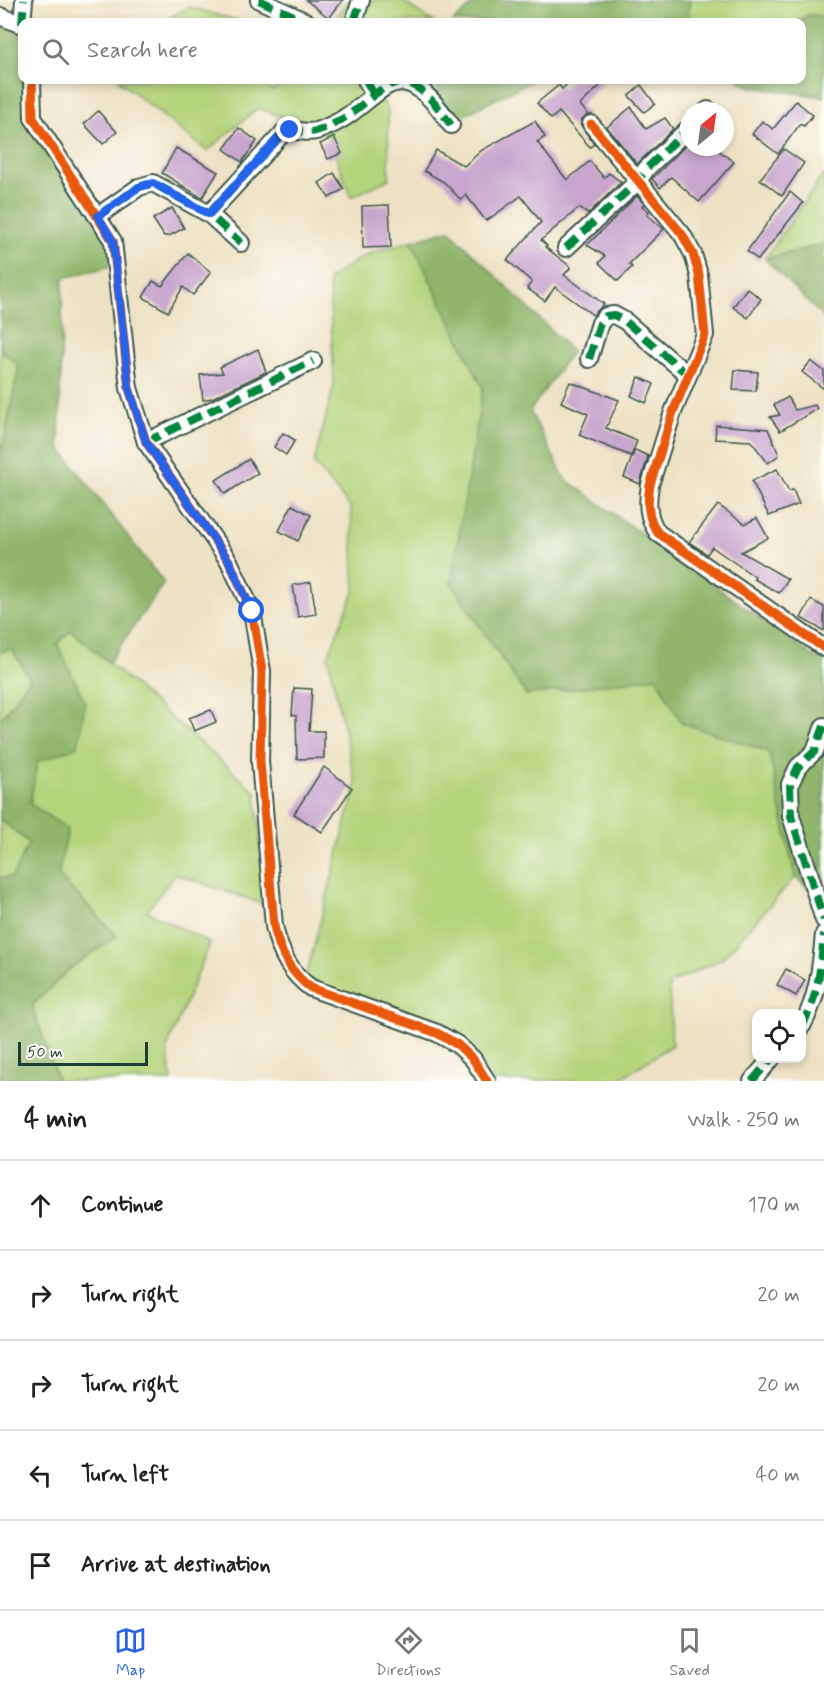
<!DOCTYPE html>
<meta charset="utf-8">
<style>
body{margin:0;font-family:Mynerve,sans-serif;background:#f6f6f6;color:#222}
.controls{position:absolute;right:18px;bottom:18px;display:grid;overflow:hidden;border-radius:12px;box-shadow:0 3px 9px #0003}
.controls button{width:54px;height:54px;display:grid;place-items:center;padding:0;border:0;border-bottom:2px solid #e0e0e0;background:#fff;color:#222;font:30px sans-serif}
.compass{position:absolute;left:680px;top:102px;width:54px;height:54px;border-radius:50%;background:#fff;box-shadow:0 3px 9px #0003;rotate:29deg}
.scale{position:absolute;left:18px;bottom:15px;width:130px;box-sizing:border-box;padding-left:6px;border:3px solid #1f3d34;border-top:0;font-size:16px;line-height:21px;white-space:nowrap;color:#1f3d34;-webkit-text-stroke:4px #fdfcf7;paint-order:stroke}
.stop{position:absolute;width:18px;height:18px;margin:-14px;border:4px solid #2563eb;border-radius:50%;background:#fff}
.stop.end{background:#2563eb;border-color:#fff;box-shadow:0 2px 6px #0008}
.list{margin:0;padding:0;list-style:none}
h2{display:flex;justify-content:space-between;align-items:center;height:78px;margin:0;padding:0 24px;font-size:26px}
h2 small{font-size:20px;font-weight:400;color:#767676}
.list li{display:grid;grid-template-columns:39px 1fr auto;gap:18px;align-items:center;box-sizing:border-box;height:90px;padding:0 24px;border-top:2px solid #e0e0e0}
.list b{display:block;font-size:22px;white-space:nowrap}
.list em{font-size:20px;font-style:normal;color:#767676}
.icon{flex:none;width:33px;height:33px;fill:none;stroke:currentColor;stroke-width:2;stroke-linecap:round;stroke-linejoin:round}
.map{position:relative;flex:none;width:824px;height:1081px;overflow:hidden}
.search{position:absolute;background:#fff;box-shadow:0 3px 9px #0003;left:18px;right:18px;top:18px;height:66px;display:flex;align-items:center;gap:15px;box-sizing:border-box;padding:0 21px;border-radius:12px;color:#767676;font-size:22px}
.sheet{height:528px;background:#fff}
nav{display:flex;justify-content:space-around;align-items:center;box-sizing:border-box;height:84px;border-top:2px solid #e0e0e0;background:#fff;font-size:16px;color:#767676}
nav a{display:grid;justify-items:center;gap:3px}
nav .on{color:#2563eb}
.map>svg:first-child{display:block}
.green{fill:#b4d47b;stroke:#6a8858;stroke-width:1.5}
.forest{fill:#8fb66b;stroke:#577a50;stroke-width:1.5}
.building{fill:#c8a6ce}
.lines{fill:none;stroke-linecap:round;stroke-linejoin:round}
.minor-casing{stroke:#3e564a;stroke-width:20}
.minor{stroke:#fff;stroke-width:16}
.quiet{stroke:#00873e;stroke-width:8;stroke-dasharray:15 8;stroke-linecap:butt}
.cycleway-casing{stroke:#fdfcf7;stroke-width:13}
.cycleway{stroke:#e8590c;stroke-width:9}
.route{stroke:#2563eb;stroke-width:8}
</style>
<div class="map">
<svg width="824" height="1081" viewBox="0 0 824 1081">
<rect width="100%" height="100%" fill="#fdfcf7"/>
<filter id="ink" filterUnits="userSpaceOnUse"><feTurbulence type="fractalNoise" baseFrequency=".0167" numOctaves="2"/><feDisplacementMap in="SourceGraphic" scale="12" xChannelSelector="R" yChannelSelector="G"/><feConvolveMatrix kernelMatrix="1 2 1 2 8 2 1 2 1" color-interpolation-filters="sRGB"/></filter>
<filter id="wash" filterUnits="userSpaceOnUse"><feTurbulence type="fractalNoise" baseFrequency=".008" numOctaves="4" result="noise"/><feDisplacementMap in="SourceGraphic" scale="24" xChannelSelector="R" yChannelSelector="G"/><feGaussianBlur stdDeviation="1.35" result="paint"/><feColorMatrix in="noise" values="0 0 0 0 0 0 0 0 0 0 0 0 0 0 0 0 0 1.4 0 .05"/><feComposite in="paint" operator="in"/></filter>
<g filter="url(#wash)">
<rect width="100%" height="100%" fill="#ede2c4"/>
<!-- green -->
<g class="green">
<path d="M348 0H400L434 22H334Z"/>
<path d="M690 0H824V16L808 15 797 22H699L688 17Z"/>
<path d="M189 7 243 22H161Z"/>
<path d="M118 80H258L272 91 285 80H371L388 111 389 179 351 197 328 135 258 108 207 151Z"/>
<path d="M824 174V244L765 259Z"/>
<path d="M411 241 483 388 452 583 526 695 656 677 682 723 769 752 795 877 722 959 669 984 672 1045 617 1081H481L473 1066 431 1029 304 984 356 785 328 656 355 590 351 508 314 463 334 385 329 279 365 255Z"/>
<path d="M0 349 19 365 3 446 0 450Z"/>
<path d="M71 630 256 792 266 905 175 874 147 911 210 943 167 1048 172 1081H58L32 1006 69 969 117 936 58 875 30 804 37 762 85 702 57 644Z"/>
<path d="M12 648 30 679 0 720V652Z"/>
<path d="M0 819 29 843 12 877 0 878Z"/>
</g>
<!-- forest -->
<g class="forest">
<path d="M478 0H690L688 17 699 22H453Z"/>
<path d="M0 9 22 30V80H26L41 136 106 215 116 265 63 278 59 447 164 583 109 662 71 631 57 644 85 702 78 746 37 762 30 804 68 829 58 875 117 936 69 969 32 1006 58 1081H0V878L12 877 29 843 0 819V720L30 679 12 649 0 652V450L3 446 19 366 0 349Z"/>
<path d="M808 15 824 16V97L752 87 738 80H802V22H797Z"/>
<path d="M434 80H533L451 122Z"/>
<path d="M449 230 572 351 530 411 565 479 817 659 824 652V902L795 877 769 752 682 723 656 677 526 695 451 583 483 388 411 241Z"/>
<path d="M824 244V318L765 259Z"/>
</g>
<g id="blocks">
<!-- building -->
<g class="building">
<path d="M306 0H343L329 18Z"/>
<path d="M572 80H606L580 105 588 114 581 120V125L594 144 590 147 559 112 551 119 537 103 559 85 562 89Z"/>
<path d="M641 85 655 104 644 112 629 96Z"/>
<path d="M796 101 813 115 804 126 800 124 778 154 752 134 762 121 773 129Z"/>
<path d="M631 107 646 129 665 118 673 129 637 164 607 127Z"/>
<path d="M98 111 117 132 103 144 84 124Z"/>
<path d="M535 121 545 137 537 142 567 180 590 161 604 178 609 173 621 182 588 214 579 208 541 240 547 246 545 247 571 267 564 275 604 304 593 315 555 287 545 301 527 288 532 282 507 260 541 222 521 196 486 221 466 195 461 200 444 182 424 171 436 150 464 166 482 150Z"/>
<path d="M239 128 257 141 242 162 224 149Z"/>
<path d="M334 137 342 153 328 159 320 144Z"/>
<path d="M685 146 714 147 734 162 699 202 671 177 660 188 652 179Z"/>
<path d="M176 148 218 172 202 198 162 173Z"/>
<path d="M784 149 804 163 782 196 760 179Z"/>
<path d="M334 173 344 189 329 198 319 183Z"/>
<path d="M790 192 803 203 758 260 747 251Z"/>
<path d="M637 196 644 204 642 206 649 212 647 215 664 229 629 264 632 267 618 281 599 263 605 256 587 245Z"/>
<path d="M389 205 391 247 363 248 362 206Z"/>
<path d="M172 208 184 228 169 236H164L153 219Z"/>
<path d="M188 253 211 272 193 295 183 287 168 312 143 297 153 281 162 286Z"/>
<path d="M747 288 761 299 748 318 733 307Z"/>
<path d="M258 349 266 372 212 398 203 400 200 375 223 373 220 367Z"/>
<path d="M811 361 824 371V389L802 372Z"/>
<path d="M735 370 758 372 756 391 733 390Z"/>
<path d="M639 377 654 384 646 403 631 396Z"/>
<path d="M570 382 619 400 606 428 637 441 631 456 579 435 588 414 561 402Z"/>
<path d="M788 397 795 410 815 405 817 409 780 431 770 417 780 415 774 405Z"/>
<path d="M716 425 768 429 779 455 768 463 751 441 715 439Z"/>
<path d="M283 433 295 440 286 455 274 447Z"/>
<path d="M635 450 648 456 640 484 624 477Z"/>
<path d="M249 459 258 473 225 494 216 480Z"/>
<path d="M777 469 789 491 793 490 799 504 769 516 752 481Z"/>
<path d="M292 505 311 515 298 541 279 531Z"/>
<path d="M718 505 745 524 757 518 768 538 741 552 788 579 779 593 754 579 755 577 712 547 707 554 689 542Z"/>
<path d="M311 582 316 614 298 617 293 585Z"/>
<path d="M811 600 824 607V631L801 618Z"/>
<path d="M294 688 312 689 309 731H324V758L297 759 296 716 292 715Z"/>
<path d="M211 710 216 722 194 731 189 718Z"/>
<path d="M324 767 352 788 322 832 294 814Z"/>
<path d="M786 969 805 980 796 996 777 985Z"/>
</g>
</g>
</g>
<g filter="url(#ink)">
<use href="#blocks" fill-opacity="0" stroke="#3e564a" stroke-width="1.5"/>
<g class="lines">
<!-- minor casing -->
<g class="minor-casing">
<g id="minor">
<path d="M259 0 307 22"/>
<path d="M0 16 22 25"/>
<path d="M354 22 361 0"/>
<path d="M22 24 24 0"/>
<path d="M32 80 33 118 113 241 129 388 146 442 229 561 252 611 262 671 260 761 274 926C279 951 290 973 311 988L437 1033 458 1045 473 1059 487 1081"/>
<path d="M366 80 374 95"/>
<path d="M707 111 708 110"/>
<path d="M591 124 682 234 693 254 699 275 705 335 673 412 650 485C647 502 647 518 658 533L824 648"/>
<path d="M209 214 284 132C294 128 306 134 316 131 382 112 389 35 451 125"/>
<path d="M98 216 139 187 153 183 209 214 241 243"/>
<path d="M566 248 637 182 647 168 689 128"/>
<path d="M589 359 600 323 606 316 614 315 625 321 688 375"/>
<path d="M146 442 313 361"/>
<path d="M824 726 815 751 798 767 790 784 791 816 824 920"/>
<path d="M802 1026C818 997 821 967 824 934"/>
<path d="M752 1081 772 1058"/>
</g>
</g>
<!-- minor -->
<use href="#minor" class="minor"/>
<!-- quiet -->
<g class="quiet">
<path d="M259 0 307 22"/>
<path d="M354 22 361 0"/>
<path d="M22 24 24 0"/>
<path d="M366 80 374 95"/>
<path d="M707 111 708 110"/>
<path d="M209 214 284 132C294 128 306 134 316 131 382 112 389 35 451 125"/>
<path d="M98 216 139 187 153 183 209 214 241 243"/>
<path d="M566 248 637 182 647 168 689 128"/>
<path d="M589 359 600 323 606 316 614 315 625 321 688 375"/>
<path d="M146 442 313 361"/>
<path d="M824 726 815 751 798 767 790 784 791 816 824 920"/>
<path d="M802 1026C818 997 821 967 824 934"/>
<path d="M752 1081 772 1058"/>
</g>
<!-- cycleway casing -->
<g class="cycleway-casing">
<g id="cycleway">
<path d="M32 80 33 118 113 241 129 388 146 442 229 561 252 611 262 671 260 761 274 926C279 951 290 973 311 988L437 1033 458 1045 473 1059 487 1081"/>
<path d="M591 124 682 234 693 254 699 275 705 335 673 412 650 485C647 502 647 518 658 533L824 648"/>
</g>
</g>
<!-- cycleway -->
<use href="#cycleway" class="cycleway"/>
</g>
</g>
<g class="lines" filter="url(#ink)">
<!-- route -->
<path class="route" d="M252 611 229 561 146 442 129 388 113 241 98 216 139 187 153 183 209 214 284 132 290 130"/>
</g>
</svg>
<div class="controls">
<button><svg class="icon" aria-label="locate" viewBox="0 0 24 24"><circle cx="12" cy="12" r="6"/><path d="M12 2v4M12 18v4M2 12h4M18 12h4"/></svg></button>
</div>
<svg class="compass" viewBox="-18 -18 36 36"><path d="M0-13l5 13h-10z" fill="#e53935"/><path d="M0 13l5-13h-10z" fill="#767676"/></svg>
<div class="scale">50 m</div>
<div class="stop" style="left:252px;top:611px"></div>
<div class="stop end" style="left:290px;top:130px"></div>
<div class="search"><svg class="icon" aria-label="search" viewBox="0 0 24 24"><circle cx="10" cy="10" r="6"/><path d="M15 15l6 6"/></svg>Search here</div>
</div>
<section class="sheet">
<h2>4 min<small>Walk · 250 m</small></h2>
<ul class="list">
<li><svg class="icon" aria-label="ahead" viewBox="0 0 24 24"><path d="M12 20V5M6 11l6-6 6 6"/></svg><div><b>Continue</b></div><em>170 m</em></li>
<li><svg class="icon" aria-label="right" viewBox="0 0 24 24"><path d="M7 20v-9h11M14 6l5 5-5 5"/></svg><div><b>Turn right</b></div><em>20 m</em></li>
<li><svg class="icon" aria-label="right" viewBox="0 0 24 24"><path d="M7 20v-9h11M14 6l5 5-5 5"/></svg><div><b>Turn right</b></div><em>20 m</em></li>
<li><svg class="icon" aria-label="left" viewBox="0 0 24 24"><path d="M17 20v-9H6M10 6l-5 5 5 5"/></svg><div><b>Turn left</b></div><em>40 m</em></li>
<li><svg class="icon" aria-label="arrive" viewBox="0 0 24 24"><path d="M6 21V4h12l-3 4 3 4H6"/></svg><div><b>Arrive at destination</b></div></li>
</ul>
</section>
<nav>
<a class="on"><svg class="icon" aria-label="map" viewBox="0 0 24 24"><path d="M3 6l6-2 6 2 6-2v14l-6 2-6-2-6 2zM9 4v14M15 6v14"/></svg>Map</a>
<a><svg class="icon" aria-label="directions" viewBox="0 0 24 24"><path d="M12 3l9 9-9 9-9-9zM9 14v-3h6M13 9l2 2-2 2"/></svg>Directions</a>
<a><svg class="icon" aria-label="saved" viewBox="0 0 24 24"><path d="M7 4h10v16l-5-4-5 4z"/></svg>Saved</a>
</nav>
